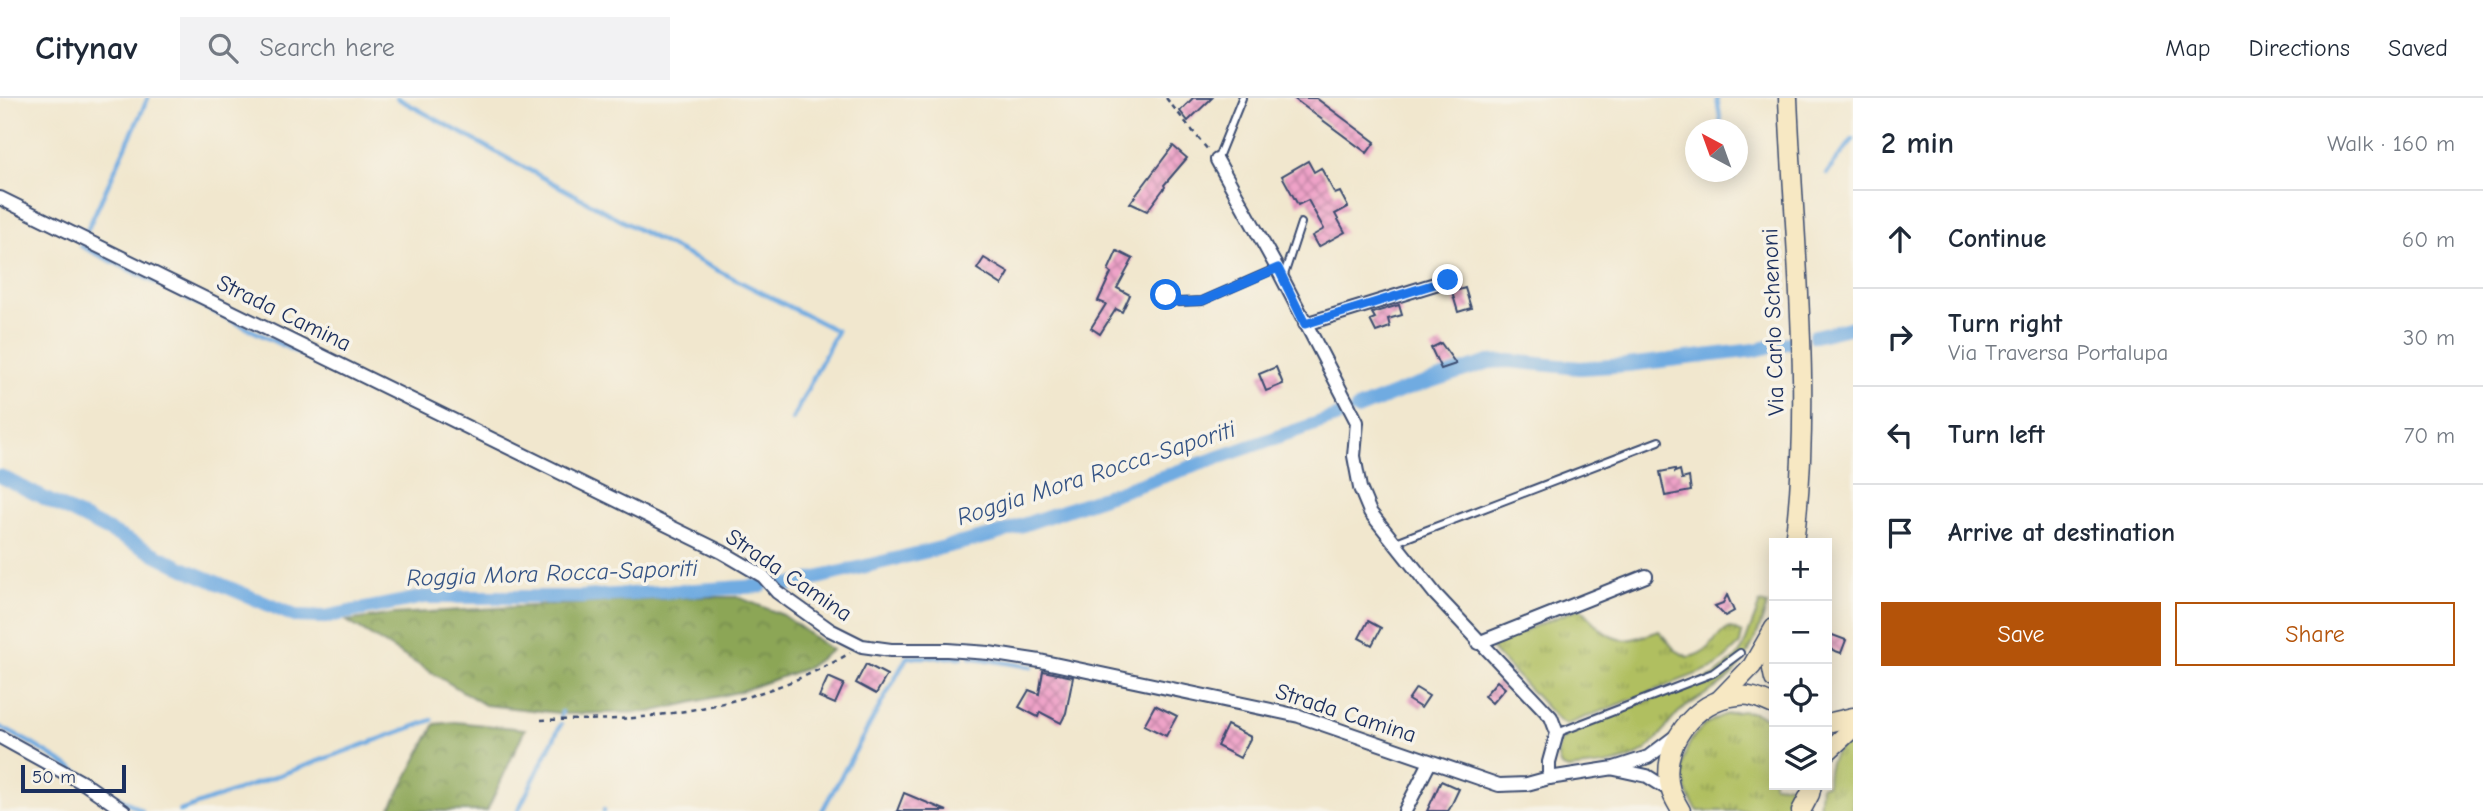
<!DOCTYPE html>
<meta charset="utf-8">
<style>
body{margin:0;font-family:"Comic Neue",sans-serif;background:#f2f2f3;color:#1f2937}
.controls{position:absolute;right:21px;bottom:21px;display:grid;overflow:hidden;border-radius:0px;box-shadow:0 4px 18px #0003}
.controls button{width:63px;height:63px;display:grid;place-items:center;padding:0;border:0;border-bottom:2px solid #e0e1e3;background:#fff;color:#1f2937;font:35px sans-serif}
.compass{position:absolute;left:1685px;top:21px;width:63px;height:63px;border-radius:50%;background:#fff;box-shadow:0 4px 18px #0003;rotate:319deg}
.scale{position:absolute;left:21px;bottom:18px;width:105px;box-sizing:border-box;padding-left:7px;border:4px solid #1b2f5e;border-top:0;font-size:19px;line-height:24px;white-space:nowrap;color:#1b2f5e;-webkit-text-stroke:5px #f7f3e8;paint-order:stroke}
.stop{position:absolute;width:21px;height:21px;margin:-16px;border:5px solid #1a73e8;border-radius:50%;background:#fff}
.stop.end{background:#1a73e8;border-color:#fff;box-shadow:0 2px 7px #0008}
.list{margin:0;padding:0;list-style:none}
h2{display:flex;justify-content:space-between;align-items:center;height:91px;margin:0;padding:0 28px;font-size:30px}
h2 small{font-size:23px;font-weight:400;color:#747a83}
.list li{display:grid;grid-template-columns:46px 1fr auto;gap:21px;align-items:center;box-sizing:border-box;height:98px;padding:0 28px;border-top:2px solid #e0e1e3}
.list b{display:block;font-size:26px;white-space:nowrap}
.list p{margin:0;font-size:23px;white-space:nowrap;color:#747a83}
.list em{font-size:23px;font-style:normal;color:#747a83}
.actions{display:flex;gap:14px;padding:21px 28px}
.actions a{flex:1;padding:16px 0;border:2px solid #b45309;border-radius:0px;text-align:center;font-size:24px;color:#b45309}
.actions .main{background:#b45309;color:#fff}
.icon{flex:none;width:38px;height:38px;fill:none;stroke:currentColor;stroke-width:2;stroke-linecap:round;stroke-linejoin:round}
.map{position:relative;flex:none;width:1853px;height:713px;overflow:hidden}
header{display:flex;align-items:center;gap:42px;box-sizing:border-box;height:98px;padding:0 35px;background:#fff;border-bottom:2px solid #e0e1e3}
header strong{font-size:33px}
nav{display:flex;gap:38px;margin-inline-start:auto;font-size:24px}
.search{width:490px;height:63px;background:#f2f2f3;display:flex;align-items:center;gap:18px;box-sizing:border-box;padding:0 24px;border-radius:0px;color:#747a83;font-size:26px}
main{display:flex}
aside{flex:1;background:#fff}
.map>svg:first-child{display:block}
.grass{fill:url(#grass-tufts);stroke:#667760;stroke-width:2}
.forest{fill:url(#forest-crowns);stroke:#546a5a;stroke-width:2}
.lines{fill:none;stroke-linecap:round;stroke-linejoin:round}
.stream{stroke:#70abe1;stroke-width:4.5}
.canal{stroke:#70abe1;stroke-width:14}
.building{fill:url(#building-cross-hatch)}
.lane-casing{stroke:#3b4b6f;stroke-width:10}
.street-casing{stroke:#3b4b6f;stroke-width:16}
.secondary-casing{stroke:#3b4b6f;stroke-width:21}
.path{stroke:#3b4b6f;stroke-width:2.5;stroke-dasharray:5 5;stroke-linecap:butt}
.lane{stroke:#fff;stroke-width:6}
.street{stroke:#fff;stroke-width:12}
.secondary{stroke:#f7e8c3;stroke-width:18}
.route{stroke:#1a73e8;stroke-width:9}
.labels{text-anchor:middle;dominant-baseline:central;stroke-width:7;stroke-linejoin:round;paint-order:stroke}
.street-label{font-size:23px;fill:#1b2f5e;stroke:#f7f3e8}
.water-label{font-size:24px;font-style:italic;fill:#355485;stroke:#f7f3e8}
</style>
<header>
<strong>Citynav</strong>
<div class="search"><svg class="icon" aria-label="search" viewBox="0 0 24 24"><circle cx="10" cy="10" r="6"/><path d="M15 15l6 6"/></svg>Search here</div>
<nav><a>Map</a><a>Directions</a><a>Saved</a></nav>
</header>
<main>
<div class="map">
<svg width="1853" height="713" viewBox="0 0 1853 713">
<defs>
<pattern id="grass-tufts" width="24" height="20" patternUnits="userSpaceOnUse" patternTransform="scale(1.75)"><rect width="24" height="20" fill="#b0bf61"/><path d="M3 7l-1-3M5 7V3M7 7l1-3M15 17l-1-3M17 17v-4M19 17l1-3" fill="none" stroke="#8e9c53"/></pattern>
<pattern id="forest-crowns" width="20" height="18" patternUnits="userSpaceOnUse" patternTransform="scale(1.75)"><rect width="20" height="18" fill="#8ca657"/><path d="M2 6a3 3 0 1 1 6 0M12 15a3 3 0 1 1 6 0" fill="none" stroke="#72884b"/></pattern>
<pattern id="building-cross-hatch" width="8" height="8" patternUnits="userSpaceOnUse" patternTransform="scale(1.75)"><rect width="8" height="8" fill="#efa3c8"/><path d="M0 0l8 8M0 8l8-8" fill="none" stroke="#c185a6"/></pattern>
</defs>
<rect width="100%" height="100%" fill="#f7f3e8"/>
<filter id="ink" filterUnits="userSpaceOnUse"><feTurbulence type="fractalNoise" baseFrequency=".0143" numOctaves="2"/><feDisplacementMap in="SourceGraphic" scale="14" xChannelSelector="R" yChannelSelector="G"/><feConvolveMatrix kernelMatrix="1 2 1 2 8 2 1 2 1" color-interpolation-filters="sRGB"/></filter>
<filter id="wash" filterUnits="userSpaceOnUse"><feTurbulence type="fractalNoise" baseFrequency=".00686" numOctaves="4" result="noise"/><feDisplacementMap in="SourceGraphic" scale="28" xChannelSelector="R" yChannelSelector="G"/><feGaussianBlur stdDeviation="1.57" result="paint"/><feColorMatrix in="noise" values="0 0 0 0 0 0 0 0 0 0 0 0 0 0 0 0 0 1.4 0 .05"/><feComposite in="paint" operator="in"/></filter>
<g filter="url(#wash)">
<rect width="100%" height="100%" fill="#f1e7ce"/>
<!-- grass -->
<g class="grass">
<path d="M1760 505 1767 507C1757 541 1745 571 1714 591 1702 599 1689 605 1678 615 1664 630 1656 648 1637 657 1617 668 1590 668 1568 671L1561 668C1555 657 1557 645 1567 637L1631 609 1714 578 1737 559 1743 550Z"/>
<path d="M1580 510C1587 515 1591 521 1596 527 1617 549 1634 542 1659 533L1675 552 1688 559C1715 554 1713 535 1731 530L1742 535 1740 546 1717 568 1566 627 1559 623 1488 547Z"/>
<path d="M1743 613 1754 615 1774 623V687H1799L1790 706 1784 713H1698C1665 670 1689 618 1743 613Z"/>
<path d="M1853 639V713H1819L1821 687H1827C1827 661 1833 655 1853 639Z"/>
</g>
<!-- forest -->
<g class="forest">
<path d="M694 499H738L783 517 832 552 807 570 738 594 650 614 568 616 485 607 347 523 394 516Z"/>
<path d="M455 624 525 631 487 713H389L435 626Z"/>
</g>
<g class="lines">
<!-- stream -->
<g class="stream">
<path d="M397 0 650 138 837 233 792 322"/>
<path d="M1717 0 1722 32"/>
<path d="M1733 74V80"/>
<path d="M1827 75 1853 41"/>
<path d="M85 137 148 0"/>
<path d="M81 148 375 293"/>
<path d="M970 559 1032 569"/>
<path d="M561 618 562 614"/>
<path d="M0 629 29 644 142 713"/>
<path d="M180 713 432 622"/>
<path d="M518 713 561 626"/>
<path d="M604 713V712"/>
<path d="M822 713 907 559H962"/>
</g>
<!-- canal -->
<g class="canal">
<path d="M1815 238 1853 229"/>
<path d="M1357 311 1404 292 1489 264 1509 263 1580 270 1627 267 1755 252 1787 245"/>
<path d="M0 378 185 471 295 518 324 519 424 499H582L761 488"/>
<path d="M779 487 792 486 994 437 1344 316"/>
</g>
</g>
<g id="blocks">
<!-- building -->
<g class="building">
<path d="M1193 0H1212L1188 23 1180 13Z"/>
<path d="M1293 0H1316L1375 44 1367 55Z"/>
<path d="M1173 48 1187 60 1164 87 1165 89 1147 113 1130 105Z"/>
<path d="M1308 63 1314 74 1321 70 1335 96 1340 94 1348 109 1335 116 1345 134 1318 149 1312 138 1324 131 1308 102 1298 107 1282 78Z"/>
<path d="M1117 153 1133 161 1117 190 1130 197 1122 214 1116 211 1100 236 1091 230 1106 206 1098 203 1111 175 1108 173Z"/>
<path d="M984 160 1009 175 1002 187 977 171Z"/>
<path d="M1465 190 1471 210 1458 214 1452 194Z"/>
<path d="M1399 207 1402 217 1388 221 1390 229 1376 234 1370 222 1375 220 1372 215Z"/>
<path d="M1441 245 1456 266 1441 271 1431 250Z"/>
<path d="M1276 269 1283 286 1266 293 1259 276Z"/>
<path d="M1675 371V374L1680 372 1682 381 1689 379 1691 393 1665 398 1660 374Z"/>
<path d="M1727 497 1734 513 1725 518 1715 508 1723 505Z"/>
<path d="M1368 523 1381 530 1372 547 1359 540Z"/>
<path d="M1827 535 1846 542 1841 555 1827 550Z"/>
<path d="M866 566 887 577 876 596 856 585Z"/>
<path d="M1043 573 1073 579 1066 615 1061 625 1040 614 1038 619 1019 609 1029 592 1039 596Z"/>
<path d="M828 579 844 586 835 606 819 599Z"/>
<path d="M1497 583 1505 590 1492 605 1484 598Z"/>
<path d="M1416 590 1429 598 1421 610 1408 602Z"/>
<path d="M1155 607 1177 618 1166 638 1144 627Z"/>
<path d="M1227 627 1251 639 1240 660 1217 648Z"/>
<path d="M1441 683 1459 691 1450 710 1448 713H1427Z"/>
<path d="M904 695 947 713H897Z"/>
</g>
</g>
</g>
<g filter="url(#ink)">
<use href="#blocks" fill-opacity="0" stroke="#3b4b6f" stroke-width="2"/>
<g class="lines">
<!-- lane casing -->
<g class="lane-casing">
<g id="lane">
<path d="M1217 62 1242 0"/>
<path d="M1283 180 1301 125"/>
<path d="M1166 197 1179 204 1202 203 1277 170"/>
<path d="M1396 444 1659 343"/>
<path d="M1557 635 1713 575 1740 555"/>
</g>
</g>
<!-- street casing -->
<g class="street-casing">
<g id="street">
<path d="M1217 62 1277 170 1357 324 1354 358 1360 390 1370 414 1436 497 1551 619 1557 635 1549 664V680"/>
<path d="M0 100 722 454 763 478 777 494 830 532 862 548 891 552H947L989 555 1040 563 1299 618 1499 687 1527 686 1549 680 1614 670 1648 659 1677 637"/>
<path d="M1305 226 1448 182"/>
<path d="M1478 545 1646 478"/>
<path d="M0 639 85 686 124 713"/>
<path d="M1615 671 1647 678 1671 693"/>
<path d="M1405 713 1430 664"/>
</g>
</g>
<!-- secondary casing -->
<g class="secondary-casing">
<g id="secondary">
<path d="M1788 0C1794 147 1813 299 1794 445"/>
<path d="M1774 538 1772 571 1774 581"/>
<path d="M1720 601 1752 568 1774 530"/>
<path d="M1827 625 1853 619"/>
<path d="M1827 654 1853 630"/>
<path d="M1681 713C1678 707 1673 700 1671 693 1658 650 1694 601 1738 598 1752 596 1762 602 1774 607"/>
<path d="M1801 713 1810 696 1812 687"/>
</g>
</g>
<!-- path -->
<g class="path">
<path d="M1166 0 1208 52"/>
<path d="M541 622C575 621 610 623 643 619 715 611 787 592 850 555"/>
</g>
<!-- lane -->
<use href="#lane" class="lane"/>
<!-- street -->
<use href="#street" class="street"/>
<!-- secondary -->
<use href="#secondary" class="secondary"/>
</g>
</g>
<g class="lines" filter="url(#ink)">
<!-- route -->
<path class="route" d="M1166 197 1179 204 1202 203 1278 170 1305 226 1448 182"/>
</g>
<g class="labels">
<!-- street labels -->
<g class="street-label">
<text transform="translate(284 215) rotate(26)">Strada Camina</text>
<text transform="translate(1773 224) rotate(-92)">Via Carlo Schenoni</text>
<text transform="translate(789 477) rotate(34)">Strada Camina</text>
<text transform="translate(1346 615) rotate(18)">Strada Camina</text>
</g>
<!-- water labels -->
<g class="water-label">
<text transform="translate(1096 375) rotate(-18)">Roggia Mora Rocca-Saporiti</text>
<text transform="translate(552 475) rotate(-2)">Roggia Mora Rocca-Saporiti</text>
</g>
</g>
</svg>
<div class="controls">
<button>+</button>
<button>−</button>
<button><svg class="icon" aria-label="locate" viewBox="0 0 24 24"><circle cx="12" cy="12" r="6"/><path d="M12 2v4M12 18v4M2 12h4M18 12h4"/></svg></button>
<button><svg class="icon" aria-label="layers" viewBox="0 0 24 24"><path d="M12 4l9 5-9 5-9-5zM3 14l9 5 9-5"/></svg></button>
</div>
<svg class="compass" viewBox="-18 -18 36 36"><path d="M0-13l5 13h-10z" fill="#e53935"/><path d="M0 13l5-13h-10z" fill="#747a83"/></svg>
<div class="scale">50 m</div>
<div class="stop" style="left:1166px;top:197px"></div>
<div class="stop end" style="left:1448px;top:182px"></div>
</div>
<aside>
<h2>2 min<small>Walk · 160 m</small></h2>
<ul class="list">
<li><svg class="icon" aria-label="ahead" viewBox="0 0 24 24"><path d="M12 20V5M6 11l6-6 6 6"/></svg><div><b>Continue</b></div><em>60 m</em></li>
<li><svg class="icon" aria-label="right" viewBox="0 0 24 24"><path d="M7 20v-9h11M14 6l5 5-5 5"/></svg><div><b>Turn right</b><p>Via Traversa Portalupa</p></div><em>30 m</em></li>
<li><svg class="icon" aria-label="left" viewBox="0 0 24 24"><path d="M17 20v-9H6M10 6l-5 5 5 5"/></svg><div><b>Turn left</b></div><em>70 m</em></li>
<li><svg class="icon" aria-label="arrive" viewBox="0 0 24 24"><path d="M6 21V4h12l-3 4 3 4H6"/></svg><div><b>Arrive at destination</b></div></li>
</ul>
<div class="actions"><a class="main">Save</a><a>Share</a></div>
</aside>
</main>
